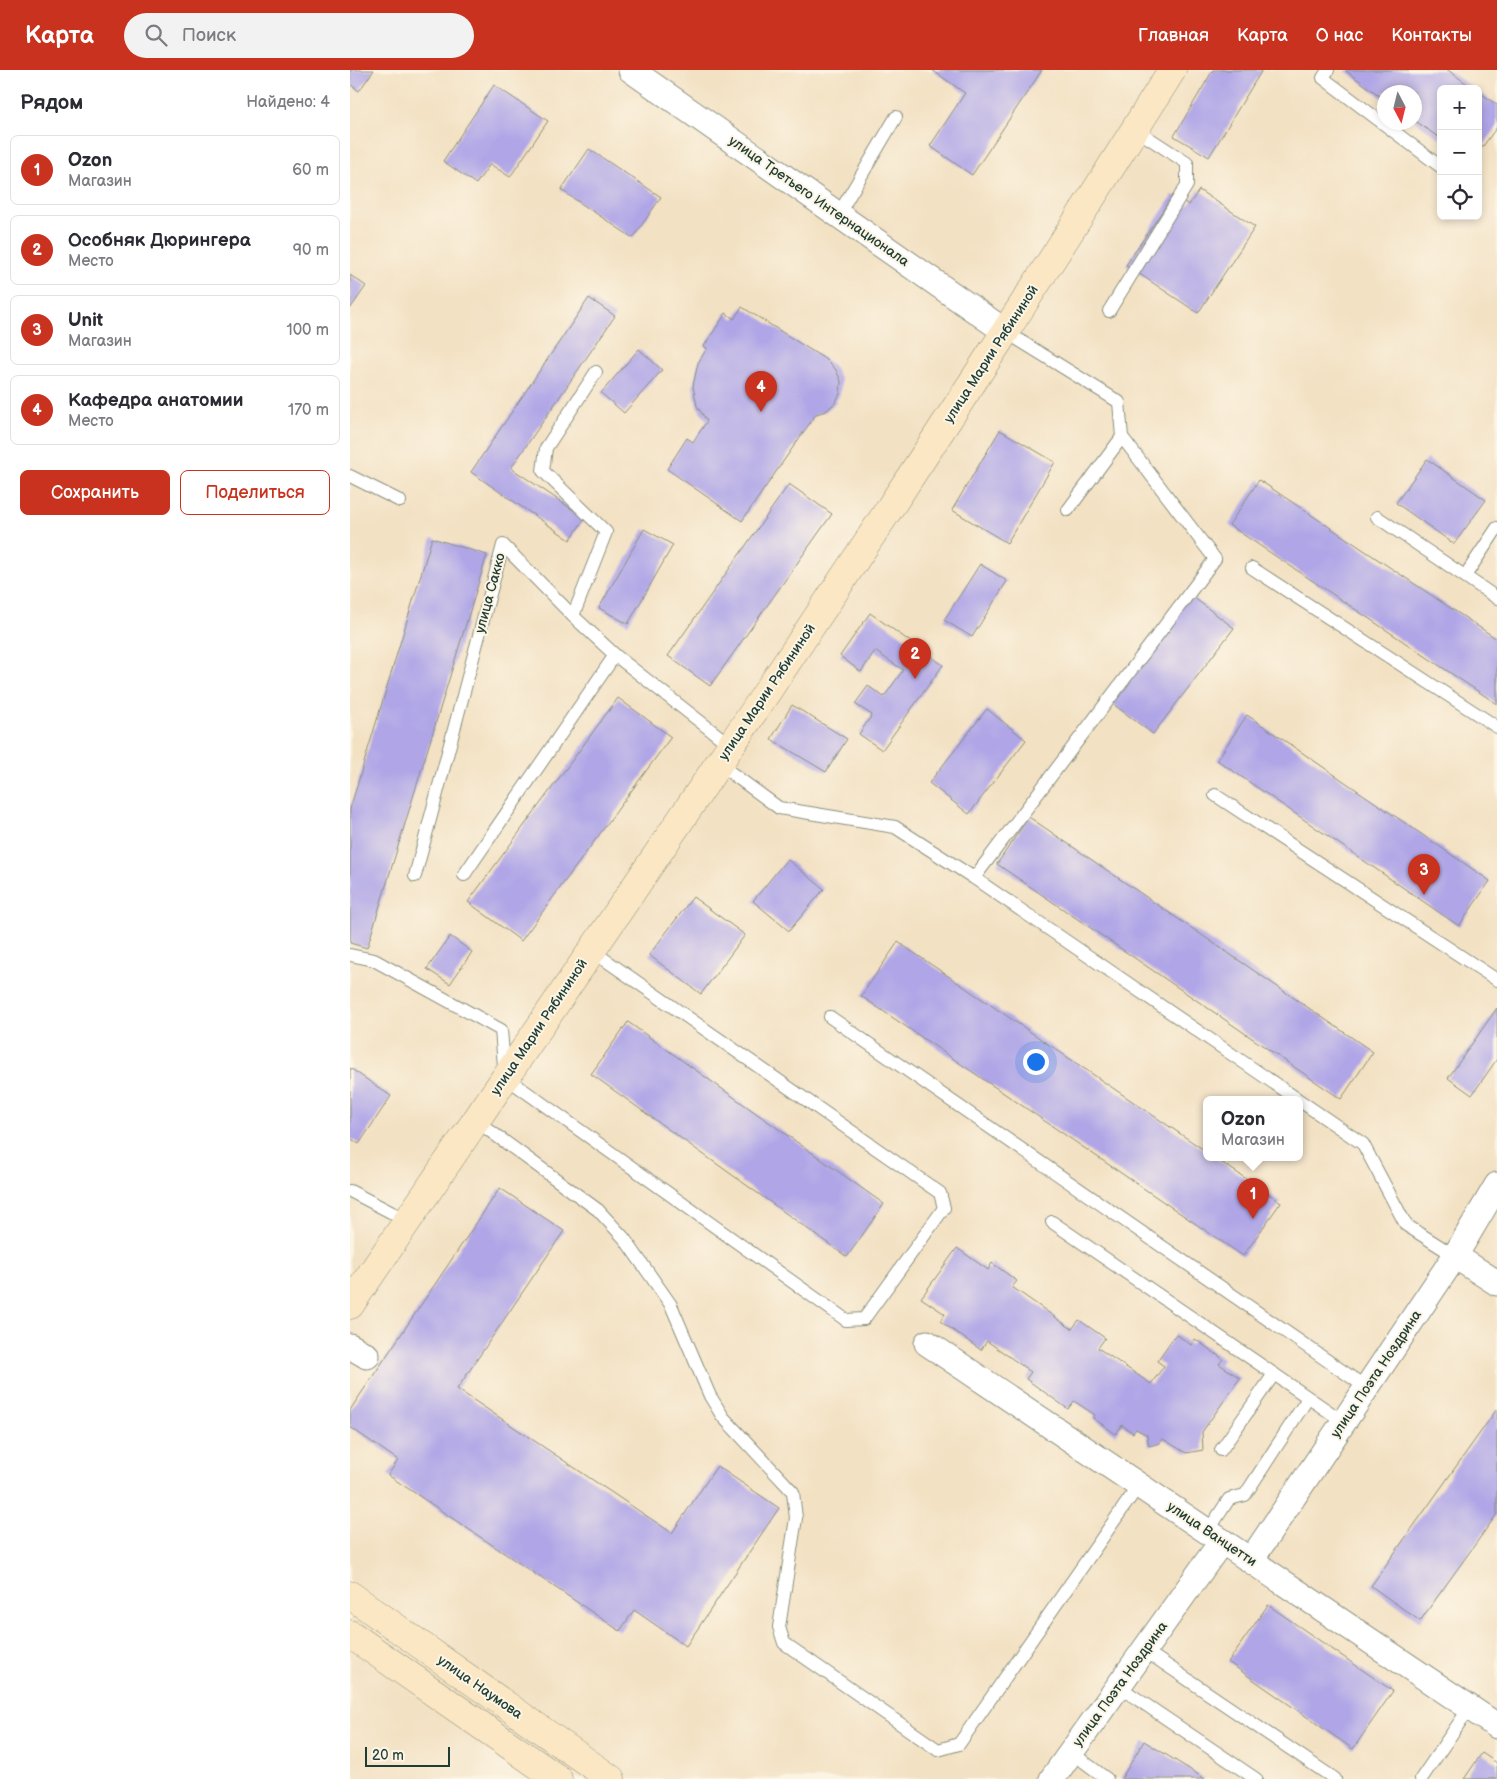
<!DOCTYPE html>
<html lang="ru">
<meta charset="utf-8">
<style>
body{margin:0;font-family:"Balsamiq Sans",sans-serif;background:#f2f2f3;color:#2b2b33}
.controls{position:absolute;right:15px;top:15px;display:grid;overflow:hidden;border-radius:8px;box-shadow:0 2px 8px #0003}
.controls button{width:45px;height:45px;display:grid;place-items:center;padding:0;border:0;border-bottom:1px solid #e1e1e2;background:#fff;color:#2b2b33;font:25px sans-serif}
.compass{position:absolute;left:1027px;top:15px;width:45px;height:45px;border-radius:50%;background:#fff;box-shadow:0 2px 8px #0003;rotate:173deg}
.scale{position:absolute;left:15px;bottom:12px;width:85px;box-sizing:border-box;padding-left:5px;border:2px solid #1f3d34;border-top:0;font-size:14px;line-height:18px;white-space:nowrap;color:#1f3d34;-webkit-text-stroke:4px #fcf5e5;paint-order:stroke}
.you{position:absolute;left:685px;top:991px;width:18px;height:18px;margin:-12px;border:4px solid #fff;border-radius:50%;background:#1a73e8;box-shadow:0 0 0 8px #1a73e833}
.badge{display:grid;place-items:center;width:32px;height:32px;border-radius:50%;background:#c8321e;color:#fff;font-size:16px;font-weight:700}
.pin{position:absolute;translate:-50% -41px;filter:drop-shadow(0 1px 2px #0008)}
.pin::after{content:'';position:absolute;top:26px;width:18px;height:15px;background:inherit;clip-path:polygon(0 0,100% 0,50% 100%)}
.popup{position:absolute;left:853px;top:1026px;width:100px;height:65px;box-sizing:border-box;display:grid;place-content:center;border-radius:8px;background:#fff;filter:drop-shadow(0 1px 4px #0005);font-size:16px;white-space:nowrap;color:#7c7c81}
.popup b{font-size:19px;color:#2b2b33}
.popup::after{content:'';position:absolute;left:50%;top:100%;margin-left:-10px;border:10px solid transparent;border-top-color:#fff}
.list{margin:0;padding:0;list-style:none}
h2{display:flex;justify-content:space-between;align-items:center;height:65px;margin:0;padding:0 20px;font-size:21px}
h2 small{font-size:16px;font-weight:400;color:#7c7c81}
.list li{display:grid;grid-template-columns:32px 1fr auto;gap:15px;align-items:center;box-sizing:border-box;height:70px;margin:0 10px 10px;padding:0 10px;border:1px solid #e1e1e2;border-radius:8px}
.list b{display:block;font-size:19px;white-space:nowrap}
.list p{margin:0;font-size:16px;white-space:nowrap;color:#7c7c81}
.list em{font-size:16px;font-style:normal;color:#7c7c81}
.actions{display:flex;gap:10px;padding:15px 20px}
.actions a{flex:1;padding:11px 0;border:1px solid #c8321e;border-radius:8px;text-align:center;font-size:18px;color:#c8321e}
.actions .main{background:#c8321e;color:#fff}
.icon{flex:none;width:28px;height:28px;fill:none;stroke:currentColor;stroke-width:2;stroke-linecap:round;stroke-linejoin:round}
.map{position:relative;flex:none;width:1147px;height:1709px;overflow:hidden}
header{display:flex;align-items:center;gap:30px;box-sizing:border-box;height:70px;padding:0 25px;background:#c8321e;color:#fff}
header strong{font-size:24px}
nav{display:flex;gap:28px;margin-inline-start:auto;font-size:18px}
.search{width:350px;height:45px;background:#f2f2f3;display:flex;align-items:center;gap:12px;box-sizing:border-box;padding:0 18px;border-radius:28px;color:#7c7c81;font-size:19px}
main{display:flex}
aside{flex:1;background:#fff}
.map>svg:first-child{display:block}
.building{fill:#afa5e7}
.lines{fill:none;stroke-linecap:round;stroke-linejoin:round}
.lane-casing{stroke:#898f7c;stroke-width:14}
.street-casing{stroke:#898f7c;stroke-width:27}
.secondary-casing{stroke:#898f7c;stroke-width:29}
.lane{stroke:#fff;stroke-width:12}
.street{stroke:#fff;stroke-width:25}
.secondary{stroke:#fbe7c3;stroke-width:28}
.labels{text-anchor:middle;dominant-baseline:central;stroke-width:4;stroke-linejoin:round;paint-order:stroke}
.street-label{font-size:14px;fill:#1f3d34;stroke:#fcf5e5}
</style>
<header>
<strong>Карта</strong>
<div class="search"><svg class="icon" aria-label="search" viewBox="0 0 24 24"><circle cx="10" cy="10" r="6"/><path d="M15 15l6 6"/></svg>Поиск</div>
<nav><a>Главная</a><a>Карта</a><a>О нас</a><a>Контакты</a></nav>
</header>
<main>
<aside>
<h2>Рядом<small>Найдено: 4</small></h2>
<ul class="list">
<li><span class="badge">1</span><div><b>Ozon</b><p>Магазин</p></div><em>60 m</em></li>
<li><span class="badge">2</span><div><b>Особняк Дюрингера</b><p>Место</p></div><em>90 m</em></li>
<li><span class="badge">3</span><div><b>Unit</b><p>Магазин</p></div><em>100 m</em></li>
<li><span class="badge">4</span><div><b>Кафедра анатомии</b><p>Место</p></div><em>170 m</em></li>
</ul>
<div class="actions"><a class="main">Сохранить</a><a>Поделиться</a></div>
</aside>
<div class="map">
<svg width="1147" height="1709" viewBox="0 0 1147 1709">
<rect width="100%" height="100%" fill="#fcf5e5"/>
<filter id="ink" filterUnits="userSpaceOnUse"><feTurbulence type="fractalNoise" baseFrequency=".02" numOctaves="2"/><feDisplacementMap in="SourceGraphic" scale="10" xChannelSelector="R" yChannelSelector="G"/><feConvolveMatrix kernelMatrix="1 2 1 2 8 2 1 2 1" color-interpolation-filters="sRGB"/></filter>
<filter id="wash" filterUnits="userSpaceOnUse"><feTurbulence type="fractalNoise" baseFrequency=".0096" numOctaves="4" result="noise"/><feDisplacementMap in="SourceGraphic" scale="20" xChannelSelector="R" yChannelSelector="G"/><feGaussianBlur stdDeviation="1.12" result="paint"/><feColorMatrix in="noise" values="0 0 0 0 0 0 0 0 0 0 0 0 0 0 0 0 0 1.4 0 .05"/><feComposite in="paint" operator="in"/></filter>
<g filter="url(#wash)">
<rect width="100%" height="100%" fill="#f3e1c3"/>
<g id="blocks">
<!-- building -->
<g class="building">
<path d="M0 0H24L9 21 0 14Z"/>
<path d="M582 0H692L622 105 580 76 615 23Z"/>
<path d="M863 0H912L859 87 824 66Z"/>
<path d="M997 0H1098L1124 19H1091V69L1064 50V22H1034V29L996 1Z"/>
<path d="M144 15 198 51 160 107 140 94 126 114 93 91Z"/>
<path d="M1128 21 1147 35V57L1128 83Z"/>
<path d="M239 79 311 127 283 168 211 120Z"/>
<path d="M849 120 905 157 848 243 776 195 823 125 839 135Z"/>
<path d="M0 205 16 216 0 239Z"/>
<path d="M239 228 265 246 161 398 235 448 220 470 121 402Z"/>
<path d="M392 237 478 291 486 300 491 311 490 324 485 333 476 341 466 344 392 451 317 399 337 368 343 372 357 351 347 336 343 316 348 293 357 278 354 276 376 243 384 249Z"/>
<path d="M289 279 312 300 274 343 251 323Z"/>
<path d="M650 360 705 392 657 473 602 440Z"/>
<path d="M1077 389 1136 430 1104 474 1046 433Z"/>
<path d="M909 410 1147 569V634L879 455Z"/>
<path d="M439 414 482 444 360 616 318 586Z"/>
<path d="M294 459 323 475 278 554 249 538Z"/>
<path d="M82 468 137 485 17 878 0 873V739Z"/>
<path d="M630 494 657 511 622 567 594 550Z"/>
<path d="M839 524 884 558 803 664 759 631Z"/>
<path d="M520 543 593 595 532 680 509 664 522 645 505 634 518 616 534 627 553 600 525 581 511 602 490 586Z"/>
<path d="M268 628 321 667 171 871 118 832Z"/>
<path d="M442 635 497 669 476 702 421 669Z"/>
<path d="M637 639 676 670 619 744 579 713Z"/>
<path d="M897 645 1140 811 1109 856 867 690Z"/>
<path d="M679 747 1023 982 991 1029 647 794Z"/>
<path d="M437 789 474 819 439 861 403 831Z"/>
<path d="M343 827 395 865 351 924 299 885Z"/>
<path d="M100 866 122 882 100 914 77 899Z"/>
<path d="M548 872 857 1082V1088H865L931 1132 893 1186 511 926Z"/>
<path d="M1147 938V989L1122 1025 1098 1008Z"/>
<path d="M278 952 534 1134 497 1187 241 1004Z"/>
<path d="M0 998 41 1026 9 1074 0 1068Z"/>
<path d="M150 1118 214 1161 107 1319 322 1463 367 1396 429 1438 336 1576 284 1540 270 1561 38 1405 48 1390 0 1357V1340Z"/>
<path d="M607 1178 638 1200 642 1193 667 1211 662 1217 722 1259 729 1250 755 1268 748 1278 801 1314 814 1296 807 1291 826 1264 841 1275 845 1269 873 1289 869 1294 890 1308 852 1362 853 1380 836 1383 813 1369 810 1373 799 1376 797 1365 786 1359 783 1363 772 1355 766 1364 743 1348 745 1345 724 1331 718 1339 676 1309 681 1302 637 1271 631 1280 590 1251 595 1244 571 1228Z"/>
<path d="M1147 1339V1444L1070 1551 1021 1516Z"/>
<path d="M918 1535 1043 1621 1003 1679 878 1592Z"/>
<path d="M794 1671 844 1702 855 1709H771Z"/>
<path d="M1132 1683 1147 1693V1709H1114Z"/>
</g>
</g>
</g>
<g filter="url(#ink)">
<use href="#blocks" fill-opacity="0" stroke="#898f7c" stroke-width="1"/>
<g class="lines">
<!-- lane casing -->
<g class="lane-casing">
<g id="lane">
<path d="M978 0 973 8 1091 97"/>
<path d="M488 145 546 47"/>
<path d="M759 241 837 115V93L785 59"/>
<path d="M0 406 50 431"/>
<path d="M718 440 772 367"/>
<path d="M1027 447 1147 528"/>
<path d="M902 498 1147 657"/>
<path d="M1115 506 1147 458"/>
<path d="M223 546 256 462 193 401 196 378 246 302"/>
<path d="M369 694 429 738 545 757 624 808 1013 1074 1056 1155 1105 1186"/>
<path d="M865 725 1147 910"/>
<path d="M114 805 265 585"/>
<path d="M65 806 153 475 223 546 265 585 380 675"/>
<path d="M624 808 865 489 772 367 769 332 656 262"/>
<path d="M0 885 24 890 151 960 155 1007 496 1250 514 1249 594 1138 590 1123 241 880"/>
<path d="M480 947 1017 1318"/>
<path d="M125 1050 248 1140 274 1168 321 1235 360 1326 373 1347 443 1422 446 1448 429 1557 434 1573 588 1680 609 1674 789 1415"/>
<path d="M0 1121 58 1151"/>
<path d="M702 1152 994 1352"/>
<path d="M871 1380 924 1304"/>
<path d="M858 1461 879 1429 895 1425 958 1328"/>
<path d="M794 1580 985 1709"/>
<path d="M768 1616 906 1709"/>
<path d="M721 1682 757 1709"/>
<path d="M1071 1709 1120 1637"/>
</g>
</g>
<!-- street casing -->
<g class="street-casing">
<g id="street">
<path d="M281 0 656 262"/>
<path d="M1105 1186 1147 1213"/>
<path d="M577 1273 1147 1656"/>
<path d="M0 1276 17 1286"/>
<path d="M901 1490 1105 1186 1147 1115"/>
<path d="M702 1709 872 1471"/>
</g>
</g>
<!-- secondary casing -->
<g class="secondary-casing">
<g id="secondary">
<path d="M0 1235C278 827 560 420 822 0"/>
<path d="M0 1525 261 1709"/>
<path d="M0 1564 208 1709"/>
</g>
</g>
<!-- lane -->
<use href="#lane" class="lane"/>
<!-- street -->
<use href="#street" class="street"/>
<!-- secondary -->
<use href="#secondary" class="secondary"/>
</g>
</g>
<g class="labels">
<!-- street labels -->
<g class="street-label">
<text transform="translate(469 131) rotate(35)">улица Третьего Интернационала</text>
<text transform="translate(641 284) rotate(-57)">улица Марии Рябининой</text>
<text transform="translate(140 523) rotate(-75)">улица Сакко</text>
<text transform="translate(417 622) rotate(-56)">улица Марии Рябининой</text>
<text transform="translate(189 957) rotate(-56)">улица Марии Рябининой</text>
<text transform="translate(1026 1304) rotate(-56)">улица Поэта Ноздрина</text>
<text transform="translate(862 1464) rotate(34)">улица Ванцетти</text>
<text transform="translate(770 1614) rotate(-54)">улица Поэта Ноздрина</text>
<text transform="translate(130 1617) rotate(35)">улица Наумова</text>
</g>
</g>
</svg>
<div class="controls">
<button>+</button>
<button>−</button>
<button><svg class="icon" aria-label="locate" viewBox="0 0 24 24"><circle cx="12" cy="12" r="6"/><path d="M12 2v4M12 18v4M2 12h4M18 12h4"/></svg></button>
</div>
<svg class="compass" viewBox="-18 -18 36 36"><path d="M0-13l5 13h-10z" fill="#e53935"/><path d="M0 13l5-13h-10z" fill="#7c7c81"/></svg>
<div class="scale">20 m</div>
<div class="you"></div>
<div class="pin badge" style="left:903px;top:1149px">1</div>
<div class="popup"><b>Ozon</b>Магазин</div>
<div class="pin badge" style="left:565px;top:609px">2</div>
<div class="pin badge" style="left:1074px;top:825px">3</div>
<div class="pin badge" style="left:411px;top:342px">4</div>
</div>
</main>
